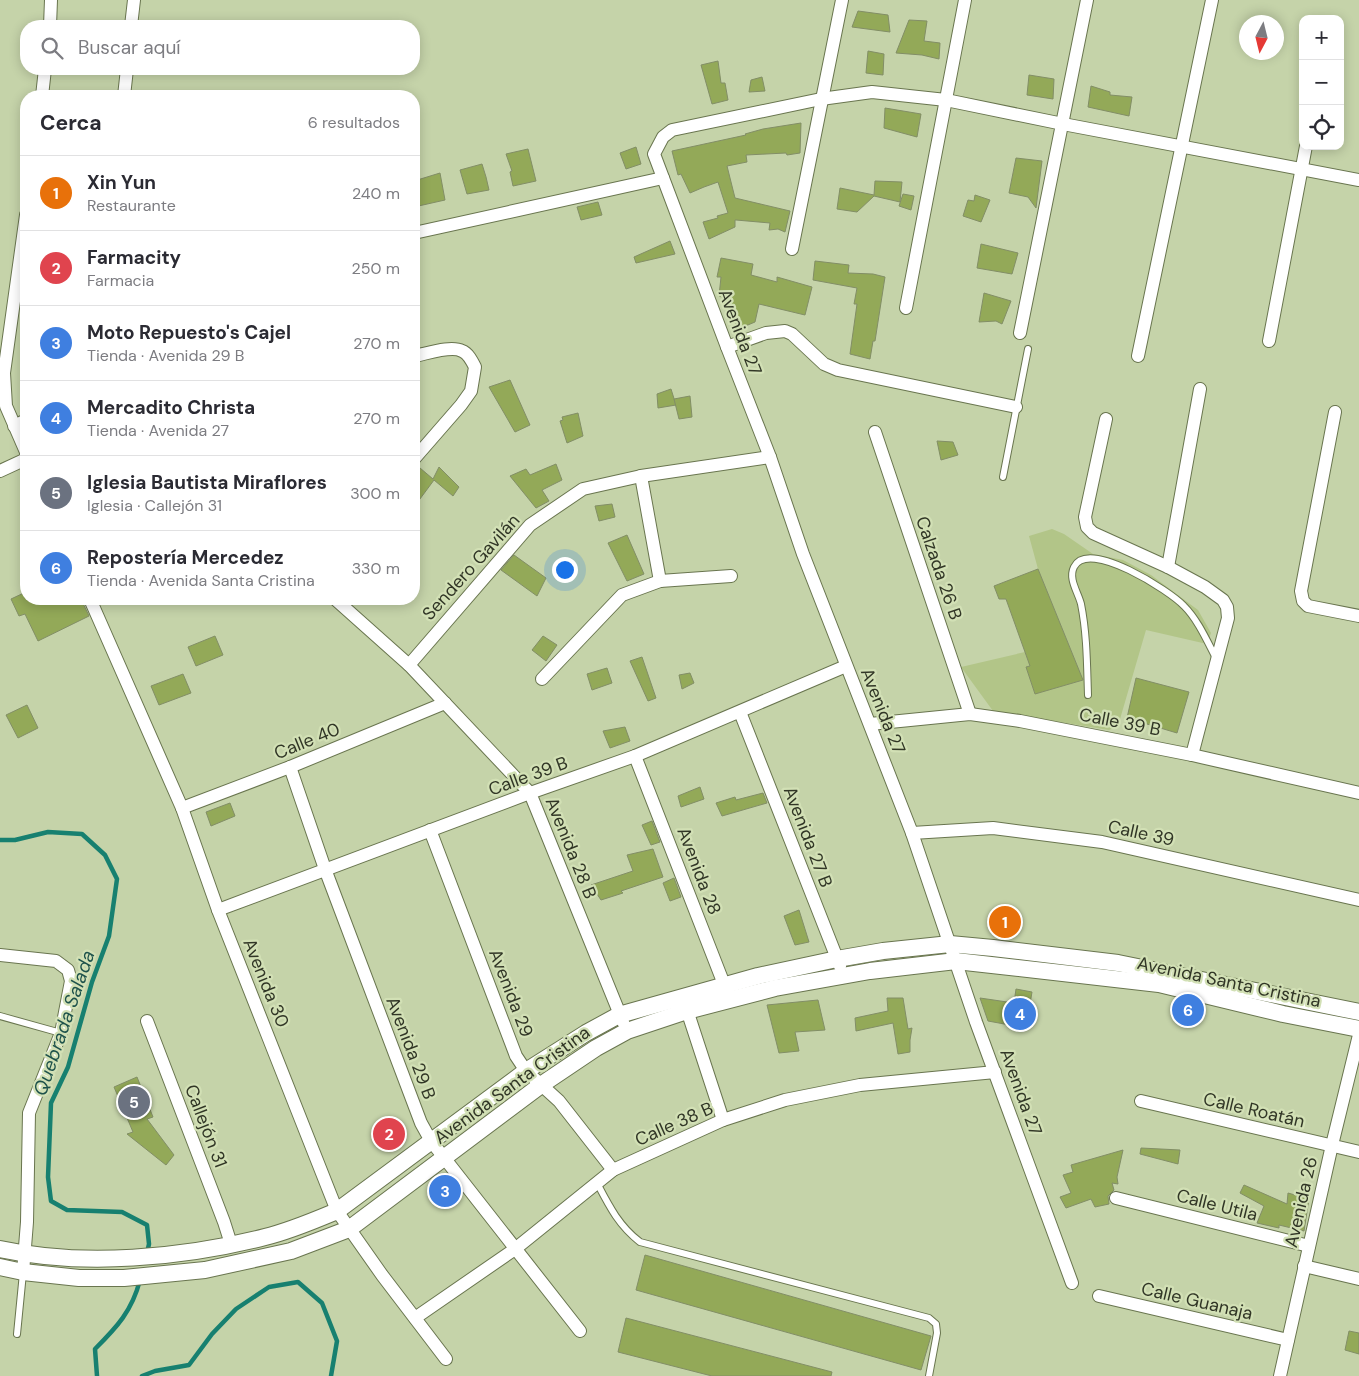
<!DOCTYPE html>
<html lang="es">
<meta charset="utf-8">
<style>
body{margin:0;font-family:"DM Sans",sans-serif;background:#f2f2f3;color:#2b2b33}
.controls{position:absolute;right:15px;top:15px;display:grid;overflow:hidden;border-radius:10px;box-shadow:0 2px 12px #0003}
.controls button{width:45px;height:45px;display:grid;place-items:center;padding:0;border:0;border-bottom:1px solid #e1e1e2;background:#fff;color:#2b2b33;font:25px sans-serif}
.compass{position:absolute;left:1239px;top:15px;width:45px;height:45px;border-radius:50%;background:#fff;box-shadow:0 2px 12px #0003;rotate:187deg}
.you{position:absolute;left:564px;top:569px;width:18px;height:18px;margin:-12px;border:4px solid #fff;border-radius:50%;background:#1a73e8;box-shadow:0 0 0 8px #1a73e833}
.badge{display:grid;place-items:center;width:32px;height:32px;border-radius:50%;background:#733ab1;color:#fff;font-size:16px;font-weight:700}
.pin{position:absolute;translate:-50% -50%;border:2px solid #fff;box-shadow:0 1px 5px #0006}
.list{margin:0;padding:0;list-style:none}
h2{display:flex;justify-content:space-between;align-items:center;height:65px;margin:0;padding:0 20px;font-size:21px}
h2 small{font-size:16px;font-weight:400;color:#7c7c81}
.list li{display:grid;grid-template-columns:32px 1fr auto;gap:15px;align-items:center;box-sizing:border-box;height:75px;padding:0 20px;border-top:1px solid #e1e1e2}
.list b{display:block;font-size:19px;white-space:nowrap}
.list p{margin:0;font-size:16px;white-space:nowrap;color:#7c7c81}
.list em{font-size:16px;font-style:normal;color:#7c7c81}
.icon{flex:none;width:28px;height:28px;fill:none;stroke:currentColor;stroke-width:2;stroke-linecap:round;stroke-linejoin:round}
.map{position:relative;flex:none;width:1359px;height:1376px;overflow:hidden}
.search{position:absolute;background:#fff;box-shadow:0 2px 12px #0003;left:20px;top:20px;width:400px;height:55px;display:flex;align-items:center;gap:12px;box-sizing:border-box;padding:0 18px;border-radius:20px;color:#7c7c81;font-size:19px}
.panel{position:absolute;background:#fff;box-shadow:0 2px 12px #0003;left:20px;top:90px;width:400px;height:515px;border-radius:20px}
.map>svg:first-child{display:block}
.green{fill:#b2c588}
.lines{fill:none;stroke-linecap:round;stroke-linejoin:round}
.stream{stroke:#178070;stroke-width:4.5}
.building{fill:#93a958;stroke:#828e66}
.service-casing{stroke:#69754f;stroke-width:8}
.minor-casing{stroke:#69754f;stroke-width:14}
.tertiary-casing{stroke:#69754f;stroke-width:18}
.service{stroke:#fff;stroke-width:6}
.minor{stroke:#fff;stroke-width:12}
.tertiary{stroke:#fff;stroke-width:16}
.labels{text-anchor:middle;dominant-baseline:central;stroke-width:4.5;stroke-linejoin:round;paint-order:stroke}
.street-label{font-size:18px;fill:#313626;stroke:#d2e0b5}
.water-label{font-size:19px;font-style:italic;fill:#1e524b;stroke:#d2e0b5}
</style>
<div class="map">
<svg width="1359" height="1376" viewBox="0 0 1359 1376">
<rect width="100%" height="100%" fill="#c5d3a9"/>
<!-- green -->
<path class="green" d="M1052 529 1064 534 1093 554 1123 560 1151 575 1198 610 1211 633 1207 644 1146 630 1118 726 1109 730 993 711 961 667 1025 652 1030 666 1026 667 1035 694 1083 680 1038 569 1029 536Z"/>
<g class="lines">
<!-- stream -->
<g class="stream">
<path d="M0 840H15L48 832 82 834 105 855 117 879 109 936 92 982 68 1067 51 1103 48 1177 51 1201 67 1210 122 1212 147 1225 149 1244 147 1253"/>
<path d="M97 1376 95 1349C117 1327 132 1311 140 1280"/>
<path d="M142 1376 155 1371 189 1365 212 1334 236 1309 269 1287 298 1282 322 1303 337 1341 331 1376"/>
</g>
</g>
<!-- building -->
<g class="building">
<path d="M858 11 888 15 890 32 852 27Z"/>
<path d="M909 20 927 21 924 41 940 43 939 59 922 55 896 53Z"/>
<path d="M868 51 884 54 883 75 866 73Z"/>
<path d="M718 61 721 83H725L728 100 712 104 701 65Z"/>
<path d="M1029 75 1054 79 1053 99 1027 95Z"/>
<path d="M762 77 765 91 749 92 751 80Z"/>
<path d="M1091 86 1110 92V95L1132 97 1129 116 1088 107Z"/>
<path d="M885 108 921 114 917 137 884 128Z"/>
<path d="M801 123 800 153 787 155 786 153 746 155 747 162 727 166 735 198 790 211 785 232 778 229 769 230 770 223 736 220H735V227L709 239 703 222 718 218 717 216 728 213 718 182 704 187 690 193 681 174 678 175 672 151 746 135 745 134 763 129Z"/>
<path d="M636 147 641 164 626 169 620 153Z"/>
<path d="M528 149 536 181 513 186 510 172 512 171 506 154Z"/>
<path d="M1016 158 1042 161 1036 208 1028 197 1009 193Z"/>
<path d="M482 164 486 177 489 190 467 194 460 170Z"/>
<path d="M440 173 445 200 414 207V181Z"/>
<path d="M875 181 902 182 900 202 874 196 857 212 837 209 840 188 874 195Z"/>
<path d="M903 194 914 196 911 210 899 206Z"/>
<path d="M975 195 990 200 981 222 963 216 968 200 974 201Z"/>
<path d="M598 202 602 215 581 220 577 207Z"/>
<path d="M670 241 675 254 636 263 634 257Z"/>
<path d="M981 244 1018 253 1012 274 977 268Z"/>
<path d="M721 258 753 264 751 275 777 282V277L812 287 805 315 759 304 755 322 743 327H738L728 311 729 300 719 296 721 277H717Z"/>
<path d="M815 261 849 265 848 273 873 274 885 277 875 341H873L870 359 850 354 857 304H854L857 288 813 280Z"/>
<path d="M984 293 1011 301 1002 324 996 321 979 322Z"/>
<path d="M510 380 530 425 515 432 489 387Z"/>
<path d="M671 389 676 405 658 408 657 394Z"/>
<path d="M690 396 692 417 679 419 674 399Z"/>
<path d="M578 413 583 436 567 443 560 421 563 420 562 417Z"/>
<path d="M937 441 953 442 958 455 941 460Z"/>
<path d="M556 464 562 480 542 490 549 501 536 508 510 476 526 469 530 475Z"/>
<path d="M439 467 459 487 453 496 434 480 414 507V478L420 468 433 479Z"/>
<path d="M612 504 615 517 599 521 595 506Z"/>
<path d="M627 535 644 574 627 581 608 543Z"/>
<path d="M514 555 546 578 537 596 501 570Z"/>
<path d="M1038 569 1083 680 1035 694 1026 667 1030 666 1006 599H999L994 586Z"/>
<path d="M26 592V599H81L89 616 38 641 25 614 19 616 11 599Z"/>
<path d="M215 636 223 655 196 666 188 647Z"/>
<path d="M543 636 557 645 546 661 532 650Z"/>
<path d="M642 657 656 698 648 701 630 661Z"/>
<path d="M607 668 612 683 592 690 587 674Z"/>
<path d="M690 673 694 683 682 689 679 675Z"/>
<path d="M183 674 191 693 159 705 151 686Z"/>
<path d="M1136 678 1189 692 1177 733 1127 718Z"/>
<path d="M27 705 38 728 18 738 6 715Z"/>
<path d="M625 727 630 741 610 748 603 731Z"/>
<path d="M700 787 704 799 681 807 678 796Z"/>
<path d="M763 793 767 803 722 816 716 803 735 797 736 800Z"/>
<path d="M230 803 235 816 211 826 206 812Z"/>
<path d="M652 821 660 842 651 845 642 825Z"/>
<path d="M653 849 663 877 621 891 623 893 601 900 591 885 633 871 627 855Z"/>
<path d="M674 878 681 897 670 901 663 883Z"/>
<path d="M996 909 1016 911 1015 934 995 933Z"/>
<path d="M799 910 809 942 795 945 784 916Z"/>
<path d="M1016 989 1032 992 1026 1028 988 1021 980 998 1014 1003Z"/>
<path d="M887 998H903L908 1029 912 1028 910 1040V1052L898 1054 893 1023 856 1031 855 1018 888 1011Z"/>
<path d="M818 1000 825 1030 795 1032 799 1051 779 1053 767 1005Z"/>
<path d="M1184 1002 1195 1004 1192 1018 1180 1016Z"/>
<path d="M137 1077 153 1117 147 1119 174 1155 166 1165 127 1134 133 1132 114 1087Z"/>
<path d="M396 1123 402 1139 382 1146 376 1130Z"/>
<path d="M1141 1148 1180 1150 1178 1164 1140 1154Z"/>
<path d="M1123 1150 1117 1177 1118 1184 1112 1183 1114 1190 1108 1196 1109 1204 1095 1207 1091 1199 1066 1208 1060 1197 1071 1193 1063 1175 1073 1172 1071 1165Z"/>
<path d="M444 1177 459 1197 447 1205 432 1185Z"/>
<path d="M1244 1185 1287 1204 1288 1193 1309 1199 1304 1231 1279 1225V1228L1257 1223 1264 1206 1240 1193Z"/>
<path d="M645 1255 931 1336 921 1370 636 1290Z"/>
<path d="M626 1318 832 1372 831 1376H712L618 1352Z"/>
<path d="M1349 1331 1359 1333V1354L1345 1350Z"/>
</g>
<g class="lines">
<!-- service casing -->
<g class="service-casing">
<g id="service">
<path d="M1003 477 1028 349"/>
<path d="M1088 695C1087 665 1087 634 1081 604 1078 592 1068 579 1074 567 1088 538 1170 591 1184 606 1198 620 1207 641 1216 658"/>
<path d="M0 1016 61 1033"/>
<path d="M597 1183C609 1206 619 1226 640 1242L929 1318 936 1324 937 1333 929 1376"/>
<path d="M17 1334 23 1273"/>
</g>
</g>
<!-- minor casing -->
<g class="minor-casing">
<g id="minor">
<path d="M50 26 51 0"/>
<path d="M131 26 134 0"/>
<path d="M42 96 45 69"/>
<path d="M124 96 127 69"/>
<path d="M26 215 4 373 6 406 26 452"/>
<path d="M414 233 663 178"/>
<path d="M792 249 842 0"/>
<path d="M906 308 965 0"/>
<path d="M1020 333 1087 0"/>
<path d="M1269 341 1306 146"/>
<path d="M727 347 766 333 785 331 792 334 824 364 838 370 1016 407"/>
<path d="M414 356C426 354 451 345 462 351 468 353 472 361 475 367L471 391 461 405 414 459"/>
<path d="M1138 356 1212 0"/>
<path d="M1335 412 1301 591 1303 601 1308 606 1359 616"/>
<path d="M1106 419 1085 517 1087 527 1093 533 1168 567 1205 587 1223 600 1227 607 1228 618 1192 755"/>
<path d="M14 426 26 420"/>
<path d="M875 432 970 714"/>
<path d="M0 471 26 459"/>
<path d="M641 476 660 581"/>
<path d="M1168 567 1200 389"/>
<path d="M90 599 182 808 218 910 337 1211 382 1275 446 1359"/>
<path d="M335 599 409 665 530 793 623 1022"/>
<path d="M409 665 530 525 583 489 641 476 770 457"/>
<path d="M542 679 622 595 660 581 731 576"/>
<path d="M740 712 840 966"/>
<path d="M870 724 970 714 1020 721 1192 755 1359 793"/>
<path d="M635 756 727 992"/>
<path d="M290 767 325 869 421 1123 431 1141 580 1331"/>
<path d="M182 808 290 767 445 703"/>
<path d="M430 830 516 1056 526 1071 559 1101 613 1170"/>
<path d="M912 833 993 828 1102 842 1359 900"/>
<path d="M218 910 530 793 635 756 846 666"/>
<path d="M0 955 56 961 68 970 71 981 61 1033 29 1113 27 1222 23 1272"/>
<path d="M685 1004 723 1120"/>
<path d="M147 1021 224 1222 231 1244"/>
<path d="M1141 1101 1359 1152"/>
<path d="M1116 1198 1309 1246"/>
<path d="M1304 1266 1359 1279"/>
<path d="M1072 1283 976 1022 912 833 803 554 770 457 727 347 654 154 663 137 672 130 821 99 872 92 946 100 1063 124 1359 180"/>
<path d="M1099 1296 1288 1340"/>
<path d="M415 1318 515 1249 613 1170 723 1120 785 1100 860 1085 995 1072"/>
<path d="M1280 1376 1332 1145 1359 1035"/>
</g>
</g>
<!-- tertiary casing -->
<g class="tertiary-casing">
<g id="tertiary">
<path d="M0 1249C83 1267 183 1258 265 1237 290 1231 313 1221 337 1211L526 1071 586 1033 619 1015 758 976 837 959 883 951 950 944 993 948 1118 963 1359 1012"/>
<path d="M0 1267 23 1272 79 1278H124L205 1270 291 1251 349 1229 541 1085 596 1048 627 1031 687 1011 775 988 870 971 956 961 1159 984 1283 1014 1359 1029"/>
</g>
</g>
<!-- service -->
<use href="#service" class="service"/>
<!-- minor -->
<use href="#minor" class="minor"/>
<!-- tertiary -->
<use href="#tertiary" class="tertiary"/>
</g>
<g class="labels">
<!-- street labels -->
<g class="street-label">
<text transform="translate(740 332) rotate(69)">Avenida 27</text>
<text transform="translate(471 567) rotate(-48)">Sendero Gavilán</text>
<text transform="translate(939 568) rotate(71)">Calzada 26 B</text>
<text transform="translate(883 711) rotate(68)">Avenida 27</text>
<text transform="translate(1120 722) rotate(11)">Calle 39 B</text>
<text transform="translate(307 741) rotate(-22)">Calle 40</text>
<text transform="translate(528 776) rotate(-20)">Calle 39 B</text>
<text transform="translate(1141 833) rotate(12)">Calle 39</text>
<text transform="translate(808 837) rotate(69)">Avenida 27 B</text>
<text transform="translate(571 848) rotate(68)">Avenida 28 B</text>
<text transform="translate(699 871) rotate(69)">Avenida 28</text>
<text transform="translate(1229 982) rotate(12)">Avenida Santa Cristina</text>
<text transform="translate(266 983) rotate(68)">Avenida 30</text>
<text transform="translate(511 993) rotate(69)">Avenida 29</text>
<text transform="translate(411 1048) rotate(69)">Avenida 29 B</text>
<text transform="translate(512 1085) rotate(-36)">Avenida Santa Cristina</text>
<text transform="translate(1021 1092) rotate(70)">Avenida 27</text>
<text transform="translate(1254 1110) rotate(13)">Calle Roatán</text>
<text transform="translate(674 1124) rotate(-24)">Calle 38 B</text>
<text transform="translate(206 1126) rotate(69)">Callejón 31</text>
<text transform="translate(1301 1202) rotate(-77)">Avenida 26</text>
<text transform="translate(1217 1205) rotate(14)">Calle Utila</text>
<text transform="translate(1197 1301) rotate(13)">Calle Guanaja</text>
</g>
<!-- water labels -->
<g class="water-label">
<text transform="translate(64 1023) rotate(-71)">Quebrada Salada</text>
</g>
</g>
</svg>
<div class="controls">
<button>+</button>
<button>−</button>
<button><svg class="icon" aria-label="locate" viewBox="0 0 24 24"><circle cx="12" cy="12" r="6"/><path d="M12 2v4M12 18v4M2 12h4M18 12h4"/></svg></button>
</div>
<svg class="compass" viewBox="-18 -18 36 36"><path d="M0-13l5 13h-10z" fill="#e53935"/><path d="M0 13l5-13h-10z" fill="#7c7c81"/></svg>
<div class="you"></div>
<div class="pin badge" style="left:1005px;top:922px;background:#e8710a">1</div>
<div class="pin badge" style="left:389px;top:1134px;background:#e0444e">2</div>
<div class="pin badge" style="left:445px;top:1191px;background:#3f7fe0">3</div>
<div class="pin badge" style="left:1020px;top:1014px;background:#3f7fe0">4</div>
<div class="pin badge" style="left:134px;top:1102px;background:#6b7280">5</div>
<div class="pin badge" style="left:1188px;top:1010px;background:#3f7fe0">6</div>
<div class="search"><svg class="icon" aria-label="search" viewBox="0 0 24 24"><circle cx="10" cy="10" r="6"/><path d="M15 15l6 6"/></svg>Buscar aquí</div>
<section class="panel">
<h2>Cerca<small>6 resultados</small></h2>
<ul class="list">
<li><span class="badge" style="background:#e8710a">1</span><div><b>Xin Yun</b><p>Restaurante</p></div><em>240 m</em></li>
<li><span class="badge" style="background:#e0444e">2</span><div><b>Farmacity</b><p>Farmacia</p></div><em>250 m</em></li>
<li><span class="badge" style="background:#3f7fe0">3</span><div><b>Moto Repuesto's Cajel</b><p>Tienda · Avenida 29 B</p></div><em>270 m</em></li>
<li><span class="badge" style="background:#3f7fe0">4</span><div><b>Mercadito Christa</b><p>Tienda · Avenida 27</p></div><em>270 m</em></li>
<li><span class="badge" style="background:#6b7280">5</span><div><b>Iglesia Bautista Miraflores</b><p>Iglesia · Callejón 31</p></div><em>300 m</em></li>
<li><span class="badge" style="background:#3f7fe0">6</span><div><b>Repostería Mercedez</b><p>Tienda · Avenida Santa Cristina</p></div><em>330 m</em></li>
</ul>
</section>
</div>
